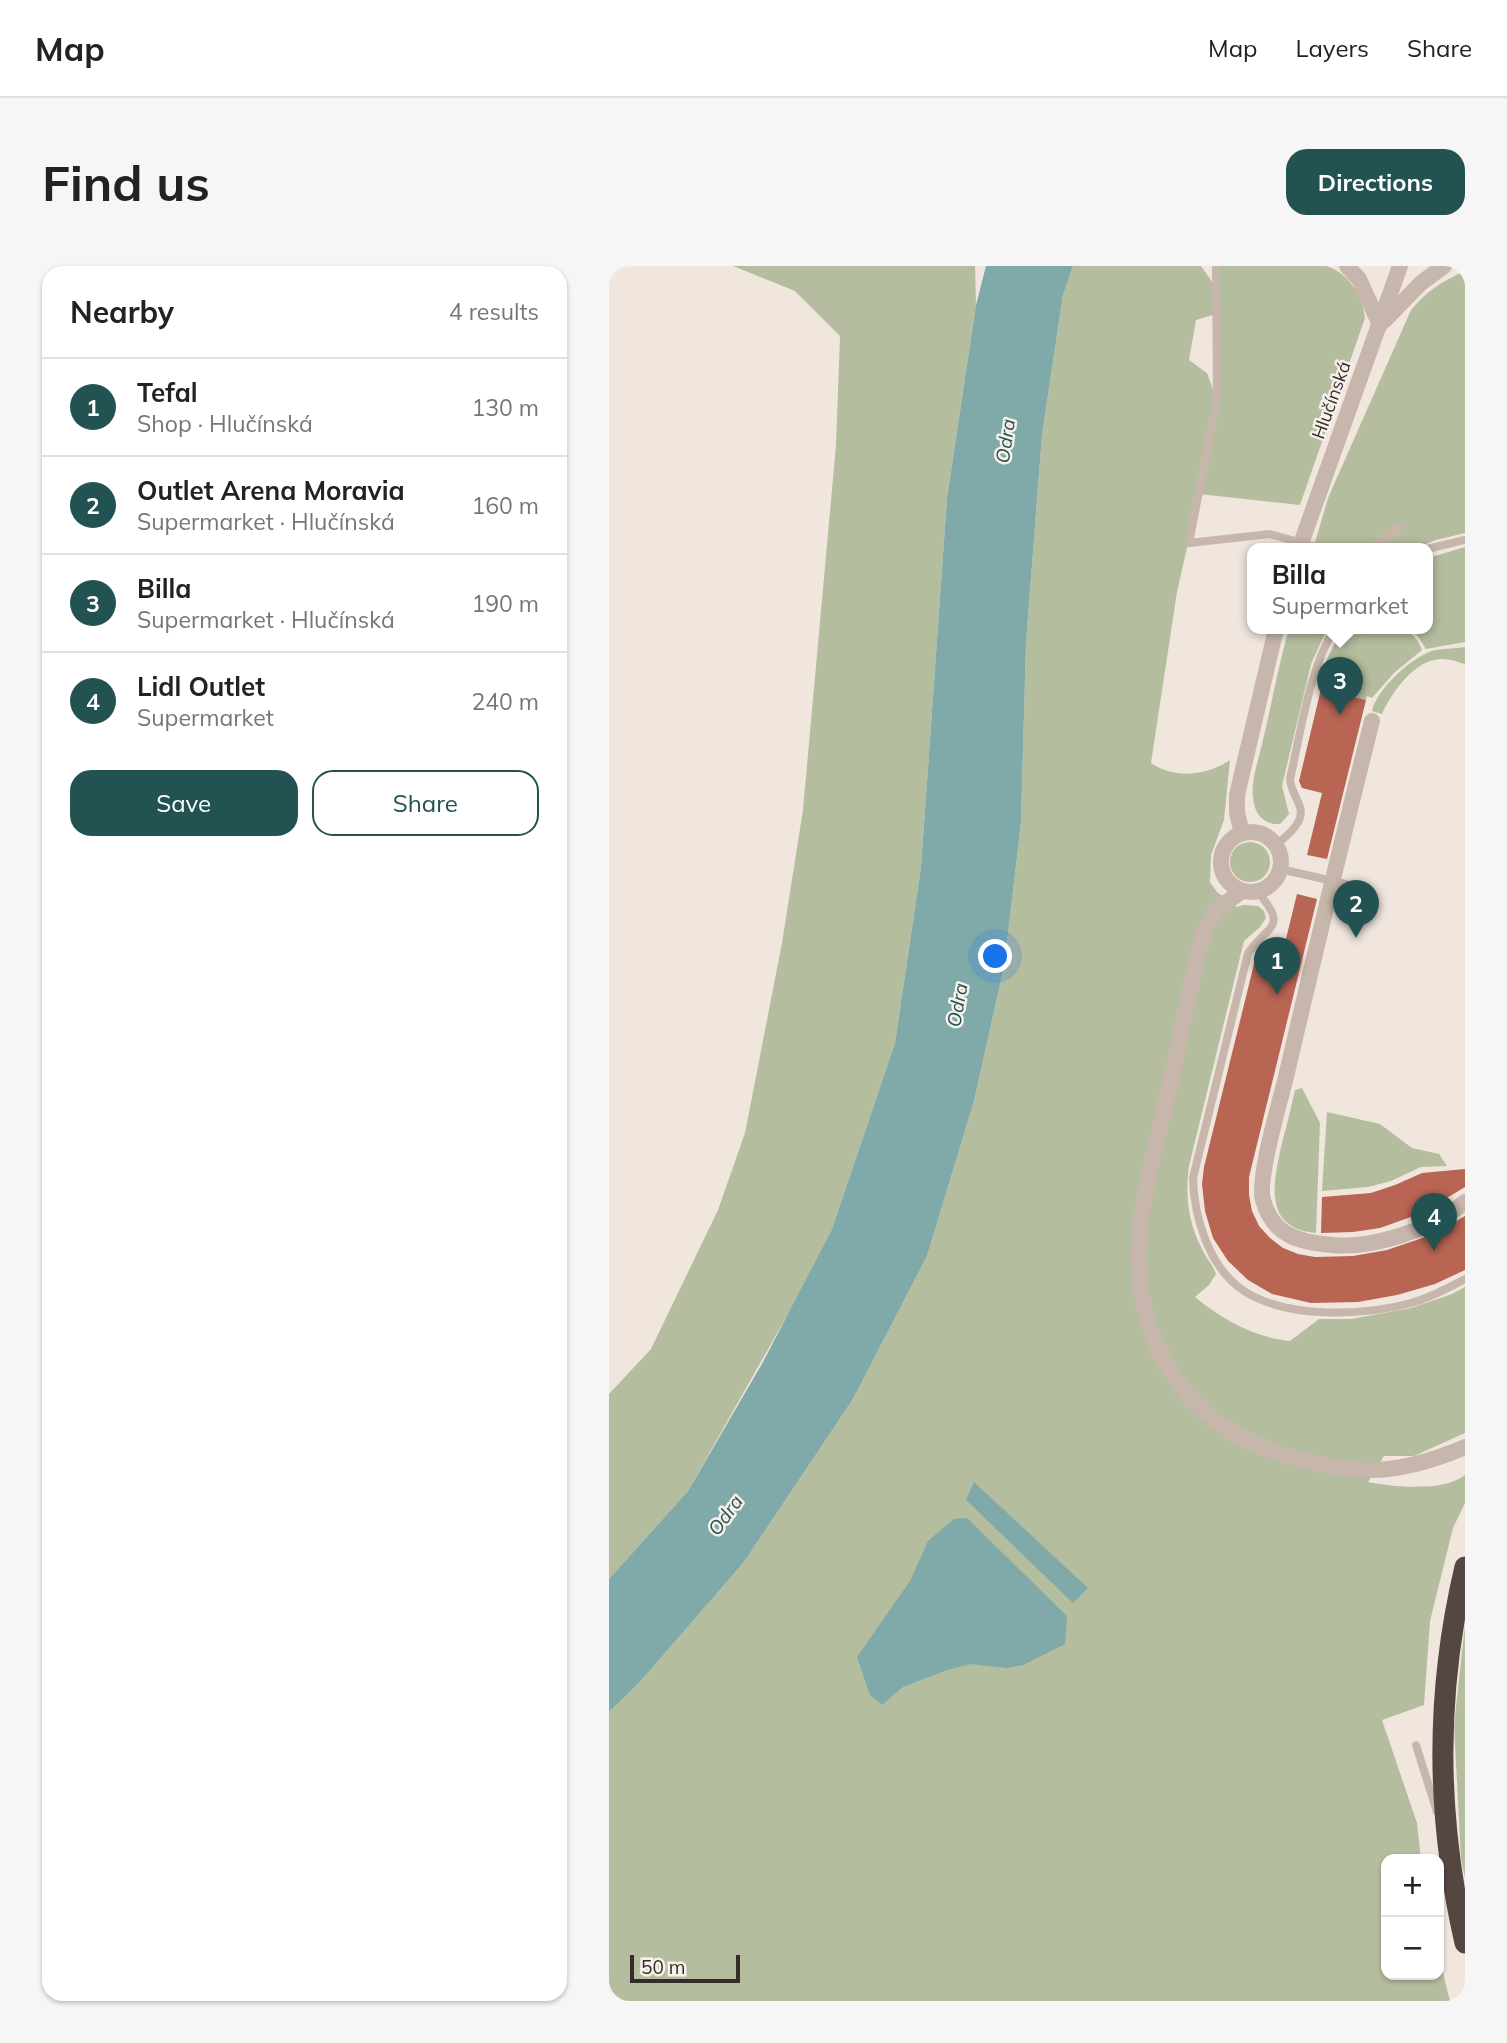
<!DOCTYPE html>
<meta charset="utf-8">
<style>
body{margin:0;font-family:Mulish,sans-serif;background:#f6f6f6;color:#222}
.controls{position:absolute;right:21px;bottom:21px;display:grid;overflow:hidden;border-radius:14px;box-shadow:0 2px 5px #0004}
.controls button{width:63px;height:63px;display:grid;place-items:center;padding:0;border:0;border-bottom:2px solid #e0e0e0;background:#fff;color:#222;font:35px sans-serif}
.scale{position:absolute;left:21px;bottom:18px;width:110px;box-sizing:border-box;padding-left:7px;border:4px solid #352c29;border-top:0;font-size:19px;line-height:24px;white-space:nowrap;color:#352c29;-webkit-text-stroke:5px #f8f0ea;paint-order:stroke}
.you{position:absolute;left:387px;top:691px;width:24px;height:24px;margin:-18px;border:5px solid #fff;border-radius:50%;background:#1a73e8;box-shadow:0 0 0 10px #1a73e833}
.badge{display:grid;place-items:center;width:46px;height:46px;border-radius:50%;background:#235252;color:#fff;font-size:23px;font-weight:700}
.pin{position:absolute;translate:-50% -58px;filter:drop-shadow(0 2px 4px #0008)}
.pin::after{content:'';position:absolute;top:37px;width:24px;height:21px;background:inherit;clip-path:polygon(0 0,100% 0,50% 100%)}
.popup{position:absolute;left:638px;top:277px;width:186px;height:91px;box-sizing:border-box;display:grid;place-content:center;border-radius:14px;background:#fff;filter:drop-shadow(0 2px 5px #0005);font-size:23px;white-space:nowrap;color:#767676}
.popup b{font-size:26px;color:#222}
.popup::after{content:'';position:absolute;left:50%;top:100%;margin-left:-14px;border:14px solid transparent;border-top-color:#fff}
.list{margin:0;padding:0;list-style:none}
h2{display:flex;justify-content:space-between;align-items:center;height:91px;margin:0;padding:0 28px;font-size:30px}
h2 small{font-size:23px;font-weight:400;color:#767676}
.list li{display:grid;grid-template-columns:46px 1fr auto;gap:21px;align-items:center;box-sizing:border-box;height:98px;padding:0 28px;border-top:2px solid #e0e0e0}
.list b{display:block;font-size:26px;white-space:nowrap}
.list p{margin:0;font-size:23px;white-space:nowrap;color:#767676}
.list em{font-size:23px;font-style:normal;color:#767676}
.actions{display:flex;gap:14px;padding:21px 28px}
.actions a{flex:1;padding:16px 0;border:2px solid #235252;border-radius:21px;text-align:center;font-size:24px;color:#235252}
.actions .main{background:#235252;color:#fff}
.map{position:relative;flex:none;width:856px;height:1735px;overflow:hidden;border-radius:21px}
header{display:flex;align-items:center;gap:42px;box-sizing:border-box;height:98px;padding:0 35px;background:#fff;border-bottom:2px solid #e0e0e0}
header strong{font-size:33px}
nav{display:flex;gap:38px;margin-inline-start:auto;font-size:24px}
.intro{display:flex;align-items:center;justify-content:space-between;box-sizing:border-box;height:168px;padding:0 42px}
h1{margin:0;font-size:49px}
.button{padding:18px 32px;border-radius:21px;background:#235252;color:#fff;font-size:24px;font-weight:700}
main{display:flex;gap:42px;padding:0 42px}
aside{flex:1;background:#fff;border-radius:21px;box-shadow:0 2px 5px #0004}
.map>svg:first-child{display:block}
.green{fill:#b5bd9f;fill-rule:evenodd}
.water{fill:#80aaa9}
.building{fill:#b96553}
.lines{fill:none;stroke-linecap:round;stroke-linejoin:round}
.lane{stroke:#c7b6ab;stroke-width:8}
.street{stroke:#c7b6ab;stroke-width:16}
.highway{stroke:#554642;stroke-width:21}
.labels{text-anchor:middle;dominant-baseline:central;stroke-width:5;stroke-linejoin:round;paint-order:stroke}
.street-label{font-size:18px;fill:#352c29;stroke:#f8f0ea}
.water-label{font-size:19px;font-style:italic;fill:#235252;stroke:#f8f0ea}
</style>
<header>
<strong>Map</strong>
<nav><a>Map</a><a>Layers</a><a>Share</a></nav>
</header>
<div class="intro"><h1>Find us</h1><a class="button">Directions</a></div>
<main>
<aside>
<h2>Nearby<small>4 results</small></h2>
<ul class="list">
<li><span class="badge">1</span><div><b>Tefal</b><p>Shop · Hlučínská</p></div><em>130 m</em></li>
<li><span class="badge">2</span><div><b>Outlet Arena Moravia</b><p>Supermarket · Hlučínská</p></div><em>160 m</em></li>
<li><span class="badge">3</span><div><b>Billa</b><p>Supermarket · Hlučínská</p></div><em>190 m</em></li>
<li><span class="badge">4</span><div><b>Lidl Outlet</b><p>Supermarket</p></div><em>240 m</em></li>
</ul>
<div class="actions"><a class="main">Save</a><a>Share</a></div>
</aside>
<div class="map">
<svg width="856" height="1735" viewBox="0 0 856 1735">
<rect width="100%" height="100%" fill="#f0e6de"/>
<!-- green -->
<g class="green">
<path d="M124 0H366L367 39 338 232 312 601 286 777 223 963 184 1039 79 1225 0 1313V1128L42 1083 109 944 136 867 173 677 194 544 227 179 231 70 186 25Z"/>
<path d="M464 0H592L606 20 607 0H717C739 6 754 30 756 52L691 239 590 228 568 326 542 497C565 513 598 510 621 494L615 554 602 589 601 616 608 626 628 641 634 639 649 640 655 645 657 652 651 661 635 675 580 900C576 929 579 956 593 983 597 992 604 999 607 1008L600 1019 586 1031C614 1054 644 1071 681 1075L710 1053H742L802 1042 843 1028 856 1021V1167L805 1190H775L759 1216C784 1221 835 1226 856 1209V1237L844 1262 821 1355 815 1439 773 1454 808 1557 812 1593H777V1709H830V1691L841 1735H0V1446L30 1417 135 1296 244 1133 318 990 365 835 395 701 412 557 417 377 433 169 454 29ZM607 48V132L598 107 580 94 587 54Z"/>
<path d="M856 5V267L827 274 804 283H704L719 232 802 44C818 25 833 15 856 5Z"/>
<path d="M856 281V376L817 383 804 363H818L819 292Z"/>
<path d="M680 363H718L702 398 673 520 680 548 671 558C658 559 647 551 645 537 640 516 650 494 654 474 663 437 669 400 680 363Z"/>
<path d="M733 363H798L809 375 813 384 785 407 763 432 758 430 757 434 710 422 718 393Z"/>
<path d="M856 381V398C849 396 841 393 834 393 806 392 783 426 773 448L763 445C767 424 803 391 823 385 833 382 846 383 856 381Z"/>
<circle cx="641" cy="596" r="20"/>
<path d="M693 822 711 857 707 967C652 963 665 913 673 877 678 859 682 842 686 824Z"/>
<path d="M718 846 771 858 803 882 830 888 838 900 812 901 782 915 759 921 713 925Z"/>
<path d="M856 1359V1612L852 1593 845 1459Z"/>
</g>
<!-- water -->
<g class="water">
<path d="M377 0H464L454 29 433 169 417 377 412 557 395 701 365 835 318 990 244 1133 135 1296 30 1417 0 1446V1313L79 1225 154 1096 223 963 286 777 312 601 338 232 367 39Z"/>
<path d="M365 1216 479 1322 464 1337 357 1234Z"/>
<path d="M358 1252 458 1350 456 1378 414 1399 398 1402 361 1398 338 1404 294 1421 273 1439 261 1429 248 1391 301 1315 319 1275 345 1253Z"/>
</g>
<!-- building -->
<g class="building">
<path d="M712 423 757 434 718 593 698 589 713 527 693 522 690 515Z"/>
<path d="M688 628 708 633 640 911V929L643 945 650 960 661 972 674 982 689 988 706 991 744 990 778 984 825 968 856 950V1004L826 1018 788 1029 749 1036 702 1037 663 1028 639 1014 619 995 604 972 596 945 593 918 595 901 647 690 653 685 673 689Z"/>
<path d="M856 903V921L813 947 771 962 744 966 712 967 713 931 762 927 786 919 813 907Z"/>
</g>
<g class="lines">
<!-- lane -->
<g class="lane">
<path d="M607 2 608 134 580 277 661 268 715 283"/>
<path d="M760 283 794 259"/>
<path d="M818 283 856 274"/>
<path d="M667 579C677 570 696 557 691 541 688 531 682 525 681 513 692 465 700 405 725 363"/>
<path d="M671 603 737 618"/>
<path d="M648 625C680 663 660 657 639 687L584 912C585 951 600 1002 635 1025 679 1053 754 1050 802 1037 821 1032 839 1022 856 1013"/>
<path d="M807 1479 828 1546"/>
</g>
<!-- street -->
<g class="street">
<path d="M738 0 750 13 771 59"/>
<path d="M775 55 812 17 835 0"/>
<path d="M690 283 791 0"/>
<path d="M763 455C733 574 704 695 676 815 670 838 648 914 654 934 664 970 690 976 723 979 765 983 823 963 856 936"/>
<circle cx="642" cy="596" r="30"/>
<path d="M633 567 628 547V529L667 363"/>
<path d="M633 625 607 644 595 665C580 721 570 779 557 836 547 882 532 929 530 976 525 1072 573 1154 666 1186 738 1211 786 1211 856 1181"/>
</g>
<!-- highway -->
<path class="highway" d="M856 1301C826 1428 827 1550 856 1677"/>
</g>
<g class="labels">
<!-- street labels -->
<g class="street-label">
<text transform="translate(722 134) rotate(-70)">Hlučínská</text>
</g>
<!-- water labels -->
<g class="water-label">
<text transform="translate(396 175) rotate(-82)">Odra</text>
<text transform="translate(348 739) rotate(-80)">Odra</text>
<text transform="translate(116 1249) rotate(-54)">Odra</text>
</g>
</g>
</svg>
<div class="controls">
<button>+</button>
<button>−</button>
</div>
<div class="scale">50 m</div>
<div class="you"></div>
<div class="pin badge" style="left:668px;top:729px">1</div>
<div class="pin badge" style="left:747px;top:672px">2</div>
<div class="pin badge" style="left:731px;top:449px">3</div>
<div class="popup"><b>Billa</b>Supermarket</div>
<div class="pin badge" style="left:825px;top:985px">4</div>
</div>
</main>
